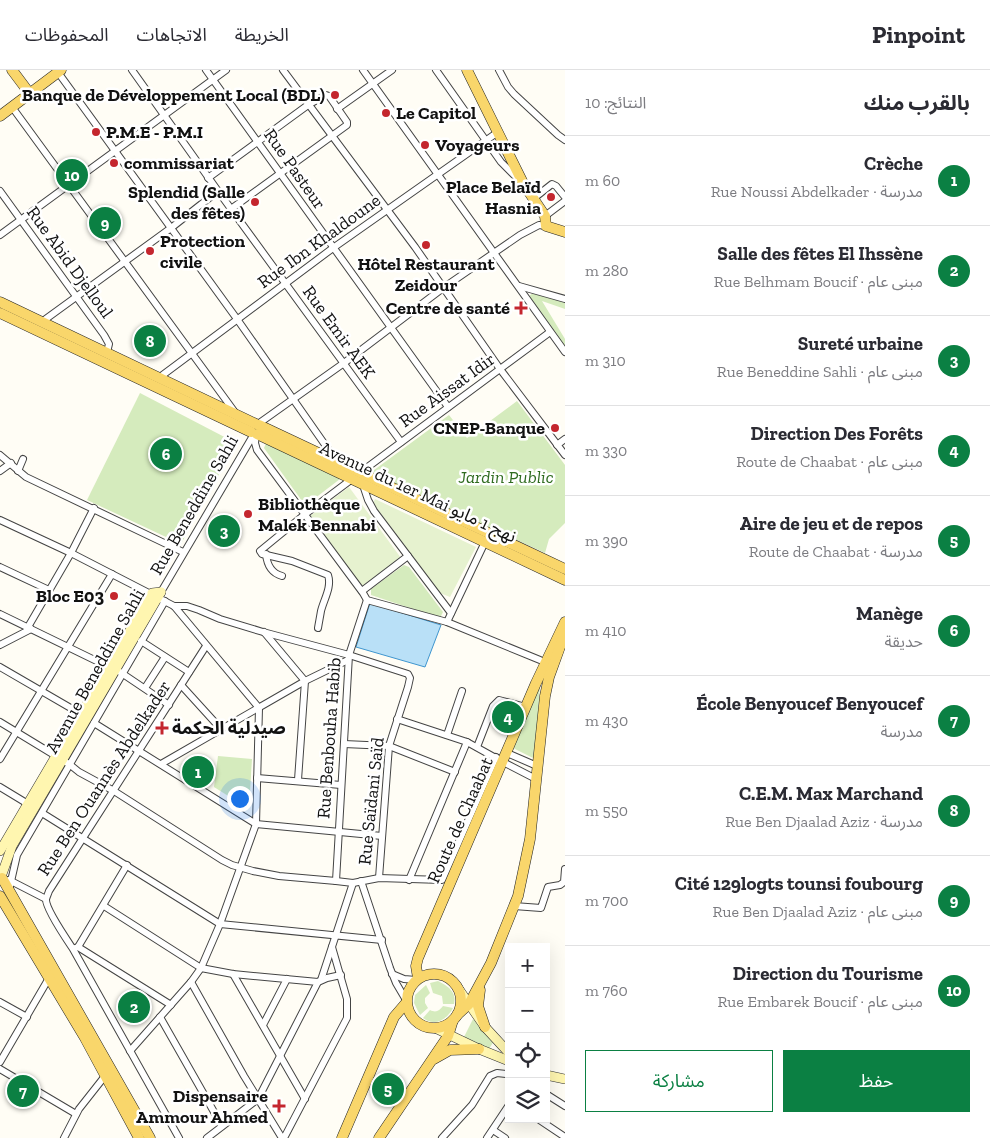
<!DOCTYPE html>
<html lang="ar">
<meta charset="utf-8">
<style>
body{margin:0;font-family:"Zilla Slab","Noto Sans Arabic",serif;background:#f7f7f7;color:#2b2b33;direction:rtl}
.controls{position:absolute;right:15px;bottom:15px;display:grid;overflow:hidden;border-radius:0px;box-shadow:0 5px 20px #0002}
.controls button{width:45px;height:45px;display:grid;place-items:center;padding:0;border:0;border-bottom:1px solid #e1e1e2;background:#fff;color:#2b2b33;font:25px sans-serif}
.you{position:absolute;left:239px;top:728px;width:18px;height:18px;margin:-12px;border:4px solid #fff;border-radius:50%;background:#1a73e8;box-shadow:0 0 0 8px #1a73e833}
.badge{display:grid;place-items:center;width:32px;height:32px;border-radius:50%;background:#0b8043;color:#fff;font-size:16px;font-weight:700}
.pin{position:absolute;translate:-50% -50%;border:2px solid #fff;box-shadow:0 1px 5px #0006}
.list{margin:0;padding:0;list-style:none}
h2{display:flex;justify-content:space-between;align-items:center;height:65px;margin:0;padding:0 20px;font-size:21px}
h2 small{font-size:16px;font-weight:400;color:#7c7c81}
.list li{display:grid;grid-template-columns:32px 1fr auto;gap:15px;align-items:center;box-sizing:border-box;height:90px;padding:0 20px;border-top:1px solid #e1e1e2}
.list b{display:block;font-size:19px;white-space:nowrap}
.list p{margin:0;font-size:16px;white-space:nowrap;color:#7c7c81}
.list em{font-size:16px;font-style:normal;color:#7c7c81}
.actions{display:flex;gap:10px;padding:15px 20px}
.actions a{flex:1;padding:11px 0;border:1px solid #0b8043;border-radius:0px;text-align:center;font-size:18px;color:#0b8043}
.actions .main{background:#0b8043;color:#fff}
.icon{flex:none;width:28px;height:28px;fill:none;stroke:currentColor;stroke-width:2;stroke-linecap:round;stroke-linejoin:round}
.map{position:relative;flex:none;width:565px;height:1068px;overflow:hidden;direction:ltr}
header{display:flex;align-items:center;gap:30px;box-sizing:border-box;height:70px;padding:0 25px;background:#fff;border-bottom:1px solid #e1e1e2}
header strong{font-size:24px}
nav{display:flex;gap:28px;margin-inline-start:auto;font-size:18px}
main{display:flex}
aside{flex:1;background:#fff}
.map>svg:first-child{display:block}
.green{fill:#d5ebbd}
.pitch{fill:#e6f2cf}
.water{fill:#b9e0f7;stroke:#3f96cf}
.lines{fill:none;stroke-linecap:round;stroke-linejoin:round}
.street-casing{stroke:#444;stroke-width:8}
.secondary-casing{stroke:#333;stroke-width:10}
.primary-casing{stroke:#222;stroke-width:11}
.street{stroke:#fff;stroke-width:6}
.secondary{stroke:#fff6b0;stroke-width:9}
.primary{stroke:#f9d66b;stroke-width:10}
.poi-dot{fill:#c4262e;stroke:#fff;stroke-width:2}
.labels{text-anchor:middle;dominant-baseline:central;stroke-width:5;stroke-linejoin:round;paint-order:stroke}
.poi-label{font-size:18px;font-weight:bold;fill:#111;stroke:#fff;text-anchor:end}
.street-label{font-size:18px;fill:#111;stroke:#fff}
.park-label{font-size:18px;font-style:italic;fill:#2f6b1f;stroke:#fff}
</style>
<header>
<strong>Pinpoint</strong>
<nav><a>الخريطة</a><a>الاتجاهات</a><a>المحفوظات</a></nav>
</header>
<main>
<aside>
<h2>بالقرب منك<small>النتائج: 10</small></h2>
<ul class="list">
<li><span class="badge">1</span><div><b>Crèche</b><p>مدرسة · Rue Noussi Abdelkader</p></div><em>60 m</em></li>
<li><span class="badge">2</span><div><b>Salle des fêtes El Ihssène</b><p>مبنى عام · Rue Belhmam Boucif</p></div><em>280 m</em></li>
<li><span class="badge">3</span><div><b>Sureté urbaine</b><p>مبنى عام · Rue Beneddine Sahli</p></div><em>310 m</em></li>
<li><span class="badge">4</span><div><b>Direction Des Forêts</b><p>مبنى عام · Route de Chaabat</p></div><em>330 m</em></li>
<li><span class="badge">5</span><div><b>Aire de jeu et de repos</b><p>مدرسة · Route de Chaabat</p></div><em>390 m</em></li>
<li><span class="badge">6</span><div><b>Manège</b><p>حديقة</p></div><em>410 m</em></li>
<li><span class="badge">7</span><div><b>École Benyoucef Benyoucef</b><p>مدرسة</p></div><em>430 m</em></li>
<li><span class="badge">8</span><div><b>C.E.M. Max Marchand</b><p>مدرسة · Rue Ben Djaalad Aziz</p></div><em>550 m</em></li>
<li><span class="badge">9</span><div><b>Cité 129logts tounsi foubourg</b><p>مبنى عام · Rue Ben Djaalad Aziz</p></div><em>700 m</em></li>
<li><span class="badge">10</span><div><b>Direction du Tourisme</b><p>مبنى عام · Rue Embarek Boucif</p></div><em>760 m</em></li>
</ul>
<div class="actions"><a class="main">حفظ</a><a>مشاركة</a></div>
</aside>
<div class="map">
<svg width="565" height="1068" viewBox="0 0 565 1068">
<rect width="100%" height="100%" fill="#fffdf5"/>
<!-- green -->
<g class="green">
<path d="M534 222 565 231V239L542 231 565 269V277L528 227Z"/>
<path d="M140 323 236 373 181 474 87 430Z"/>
<path d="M517 331 565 395V453L549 469 545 483 370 403 449 345 467 368Z"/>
<path d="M266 373 339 405 340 409 310 432H306L302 431 264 378Z"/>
<path d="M404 495 409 497 443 542 440 548 371 525V519Z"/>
<path d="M540 614 535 689 513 678Z"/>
<path d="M218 686 252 689 249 739 214 717Z"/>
<path d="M438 911C448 916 457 922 454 934H443L442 926 433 923 430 913Z"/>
<path d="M426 915 430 923 425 928V933L428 938 420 945 414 933 415 925Z"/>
<path d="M443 936 453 938C447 950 434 957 423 948L430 940C436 943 439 941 443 936Z"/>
<path d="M473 949 494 971 489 979 463 969Z"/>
</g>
<!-- pitch -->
<g class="pitch">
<path d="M349 417 401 488 362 516 310 446Z"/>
<path d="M375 429 476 477 450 527 440 523 373 433Z"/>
</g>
<!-- water -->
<path class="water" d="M370 533 441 555 425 597 356 577Z"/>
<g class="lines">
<!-- street casing -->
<g class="street-casing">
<g id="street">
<path d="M132 0 218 121 401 372"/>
<path d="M206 0 448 337"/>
<path d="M283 0 415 177 500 299 565 385"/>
<path d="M363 0 565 282"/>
<path d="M436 0 501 92 519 110"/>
<path d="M499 0 508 17 514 24 558 65 565 70"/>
<path d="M57 1 237 249 335 389"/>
<path d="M12 37 234 341"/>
<path d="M337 39 392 0"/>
<path d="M208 108 308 35 326 25 329 26 347 52V55L231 139"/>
<path d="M0 121 104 265 109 274 107 282"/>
<path d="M533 129 552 114 556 116 565 127"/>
<path d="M545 146 565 131"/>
<path d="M0 165 226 0"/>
<path d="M519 216 565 229"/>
<path d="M43 251 171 158 218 121"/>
<path d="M160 307 333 178 498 62"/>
<path d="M258 354 344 293 443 218 520 165 539 155 546 156"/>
<path d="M256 364 255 373 257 380 363 523 367 530 447 552 540 590"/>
<path d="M557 375 565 369"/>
<path d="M0 385 26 407 183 482"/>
<path d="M0 401 11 393"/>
<path d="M18 401 23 389"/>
<path d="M361 402 550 262"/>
<path d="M363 415 368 430 374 441 451 543"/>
<path d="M0 450 71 483 174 536 259 638 256 754 220 854 201 898 191 912 130 981"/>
<path d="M266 484C267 495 271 503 282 506"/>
<path d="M0 497 49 520"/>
<path d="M362 521 408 486"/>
<path d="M161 522 254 364"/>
<path d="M174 536H187L199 540 220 549 263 562 349 585 408 604 410 608 408 617 389 676 379 808"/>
<path d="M0 544 111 598"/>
<path d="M447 552 485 472"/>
<path d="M28 557 71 483 94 438"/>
<path d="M318 558C319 552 320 547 321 541 324 529 332 517 328 505L292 491 262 484 260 481 304 445 352 409"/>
<path d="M264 562 305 611 298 710"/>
<path d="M141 571 189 602"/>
<path d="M0 575 31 559"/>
<path d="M0 597 81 644"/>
<path d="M120 602 169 635"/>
<path d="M181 615 221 659"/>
<path d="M145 618 165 587"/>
<path d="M397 649 467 672 503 692 536 709"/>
<path d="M0 652 69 694 79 702 114 721 222 790 232 795 253 801 279 806 336 811 353 813 379 808 442 810 496 687"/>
<path d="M94 653 256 754 382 766"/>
<path d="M447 665 462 621"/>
<path d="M344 674 389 676 455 702"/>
<path d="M477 677 493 636 499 630 526 637"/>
<path d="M507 683 537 696"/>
<path d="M0 689 112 504"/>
<path d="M161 694 305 611 348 590"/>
<path d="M257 708 341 715"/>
<path d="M0 717 28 734"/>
<path d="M42 743 220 854 382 870"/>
<path d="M9 810 46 829"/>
<path d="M409 810 467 672"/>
<path d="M336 811 349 585 367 530"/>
<path d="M361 811 390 898 396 913 406 930"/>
<path d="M9 820 17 785 165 531"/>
<path d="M104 836 201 898 233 904 318 912 327 908 341 905"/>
<path d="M514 836 541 838 548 817 560 815 564 812 565 799"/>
<path d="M78 877 171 935"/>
<path d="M75 878 78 877 127 795"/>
<path d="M233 904 305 1029"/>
<path d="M392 904 404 909 416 910"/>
<path d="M321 910 353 813"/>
<path d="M191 912 244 1006 282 1068"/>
<path d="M0 932 27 947"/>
<path d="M160 947 222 1056"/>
<path d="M263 955 287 909"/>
<path d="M0 992 49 908"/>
<path d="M0 999 76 1044"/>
<path d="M546 1024 565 1036"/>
<path d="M538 1049 565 1067"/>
<path d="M493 1060 505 1068"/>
<path d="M64 1068 79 1039 105 1006"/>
<path d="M179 1068 73 879C67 870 45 838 46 829 47 826 48 824 49 821L206 576"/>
<path d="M207 1068 258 1029 318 912"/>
<path d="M284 1068 347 948V929L332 877"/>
<path d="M442 1068 472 1035 490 1006 497 1003 506 1004"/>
<path d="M487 1068 509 1035"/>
</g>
</g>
<!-- secondary casing -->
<g class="secondary-casing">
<g id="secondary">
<path d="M0 781 152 523 161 522"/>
<path d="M2 804 12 776 161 522"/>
<path d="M458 918 485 957 509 983"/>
<path d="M435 958 479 979 509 991"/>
<path d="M546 1005 565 1009"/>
</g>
</g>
<!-- primary casing -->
<g class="primary-casing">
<g id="primary">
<path d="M12 0 30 24"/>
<path d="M467 0 523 113 545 146 546 156 565 162"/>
<path d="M0 46 61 0"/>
<path d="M0 232 256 354"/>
<path d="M0 243 251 362"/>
<path d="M259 355 565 499"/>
<path d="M257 364 565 510"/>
<path d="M2 808 150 1068"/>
<path d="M0 826 85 968 139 1068"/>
<circle cx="434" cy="931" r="27"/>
<path d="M418 908 416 896 418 888 536 613 565 552"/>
<path d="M480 920 478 936 485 957"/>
<path d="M457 945 469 934 491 893 518 826 530 769 545 626 549 607 565 563"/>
<path d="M434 989 450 980 479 979"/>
<path d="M342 1068 394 947 406 933"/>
<path d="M379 1068 448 966 453 950"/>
</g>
</g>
<!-- street -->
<use href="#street" class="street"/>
<!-- secondary -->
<use href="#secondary" class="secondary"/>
<!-- primary -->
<use href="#primary" class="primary"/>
</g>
<!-- markers -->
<g class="poi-dot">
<circle cx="335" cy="25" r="5"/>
<circle cx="386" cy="43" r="5"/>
<circle cx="96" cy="62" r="5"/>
<circle cx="425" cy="75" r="5"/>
<circle cx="114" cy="93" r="5"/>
<circle cx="551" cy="127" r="5"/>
<circle cx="255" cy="132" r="5"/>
<circle cx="426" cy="175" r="5"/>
<circle cx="150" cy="181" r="5"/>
<path d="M518.5 230.5h5v5h5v5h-5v5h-5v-5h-5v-5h5z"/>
<circle cx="555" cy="358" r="5"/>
<circle cx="248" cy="444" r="5"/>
<circle cx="114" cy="526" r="5"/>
<path d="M159.5 650.5h5v5h5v5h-5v5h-5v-5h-5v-5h5z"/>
<path d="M276.5 1028.5h5v5h5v5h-5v5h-5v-5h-5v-5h5z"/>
</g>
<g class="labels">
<!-- poi labels -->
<g class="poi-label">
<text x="325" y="25">Banque de Développement Local (BDL)</text>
<text x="396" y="43" text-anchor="start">Le Capitol</text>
<text x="106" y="62" text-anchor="start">P.M.E - P.M.I</text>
<text x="435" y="75" text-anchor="start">Voyageurs</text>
<text x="124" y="93" text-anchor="start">commissariat</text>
<text x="541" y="117">Place Belaïd<tspan x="541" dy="21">Hasnia</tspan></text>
<text x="245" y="122">Splendid (Salle<tspan x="245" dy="21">des fêtes)</tspan></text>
<text x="160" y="171" text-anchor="start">Protection<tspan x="160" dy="21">civile</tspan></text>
<text x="426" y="194" text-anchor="middle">Hôtel Restaurant<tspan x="426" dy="21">Zeidour</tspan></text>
<text x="510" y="238">Centre de santé</text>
<text x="545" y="358">CNEP-Banque</text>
<text x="258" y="434" text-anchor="start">Bibliothèque<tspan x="258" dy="21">Malek Bennabi</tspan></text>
<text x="104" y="526">Bloc E03</text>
<text x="172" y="658" text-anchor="start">صيدلية الحكمة</text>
<text x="268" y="1026">Dispensaire<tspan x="268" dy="21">Ammour Ahmed</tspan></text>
</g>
<!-- street labels -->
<g class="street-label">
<text transform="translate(295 99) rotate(55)">Rue Pasteur</text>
<text transform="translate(319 171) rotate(-36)">Rue Ibn Khaldoune</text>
<text transform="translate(70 192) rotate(54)">Rue Abid Djelloul</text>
<text transform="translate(339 262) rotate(54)">Rue Emir AEK</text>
<text transform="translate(447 320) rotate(-36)">Rue Aissat Idir</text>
<text transform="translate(418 422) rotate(25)">Avenue du 1er Mai نهج 1 مايو</text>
<text transform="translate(194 435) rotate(-60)">Rue Beneddine Sahli</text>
<text transform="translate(95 601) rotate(-61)">Avenue Beneddine Sahli</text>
<text transform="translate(329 668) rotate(-86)">Rue Benbouha Habib</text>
<text transform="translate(104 708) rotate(-57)">Rue Ben Ouannès Abdelkader</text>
<text transform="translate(371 731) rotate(-84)">Rue Saïdani Saïd</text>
<text transform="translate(460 750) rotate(-66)">Route de Chaabat</text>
</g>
<!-- park labels -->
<g class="park-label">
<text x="506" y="407">Jardin Public</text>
</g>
</g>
</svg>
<div class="controls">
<button>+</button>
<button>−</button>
<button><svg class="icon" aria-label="locate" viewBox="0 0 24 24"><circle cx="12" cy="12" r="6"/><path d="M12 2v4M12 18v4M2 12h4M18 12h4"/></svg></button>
<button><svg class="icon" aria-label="layers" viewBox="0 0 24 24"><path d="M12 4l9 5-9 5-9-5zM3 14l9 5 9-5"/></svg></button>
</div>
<div class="you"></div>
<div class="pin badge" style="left:198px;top:702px">1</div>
<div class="pin badge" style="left:134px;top:937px">2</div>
<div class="pin badge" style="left:224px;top:461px">3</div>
<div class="pin badge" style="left:508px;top:647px">4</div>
<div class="pin badge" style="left:388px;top:1019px">5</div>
<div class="pin badge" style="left:166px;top:384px">6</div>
<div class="pin badge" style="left:23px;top:1021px">7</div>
<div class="pin badge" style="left:150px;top:271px">8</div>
<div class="pin badge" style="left:105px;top:153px">9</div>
<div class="pin badge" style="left:72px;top:105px">10</div>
</div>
</main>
